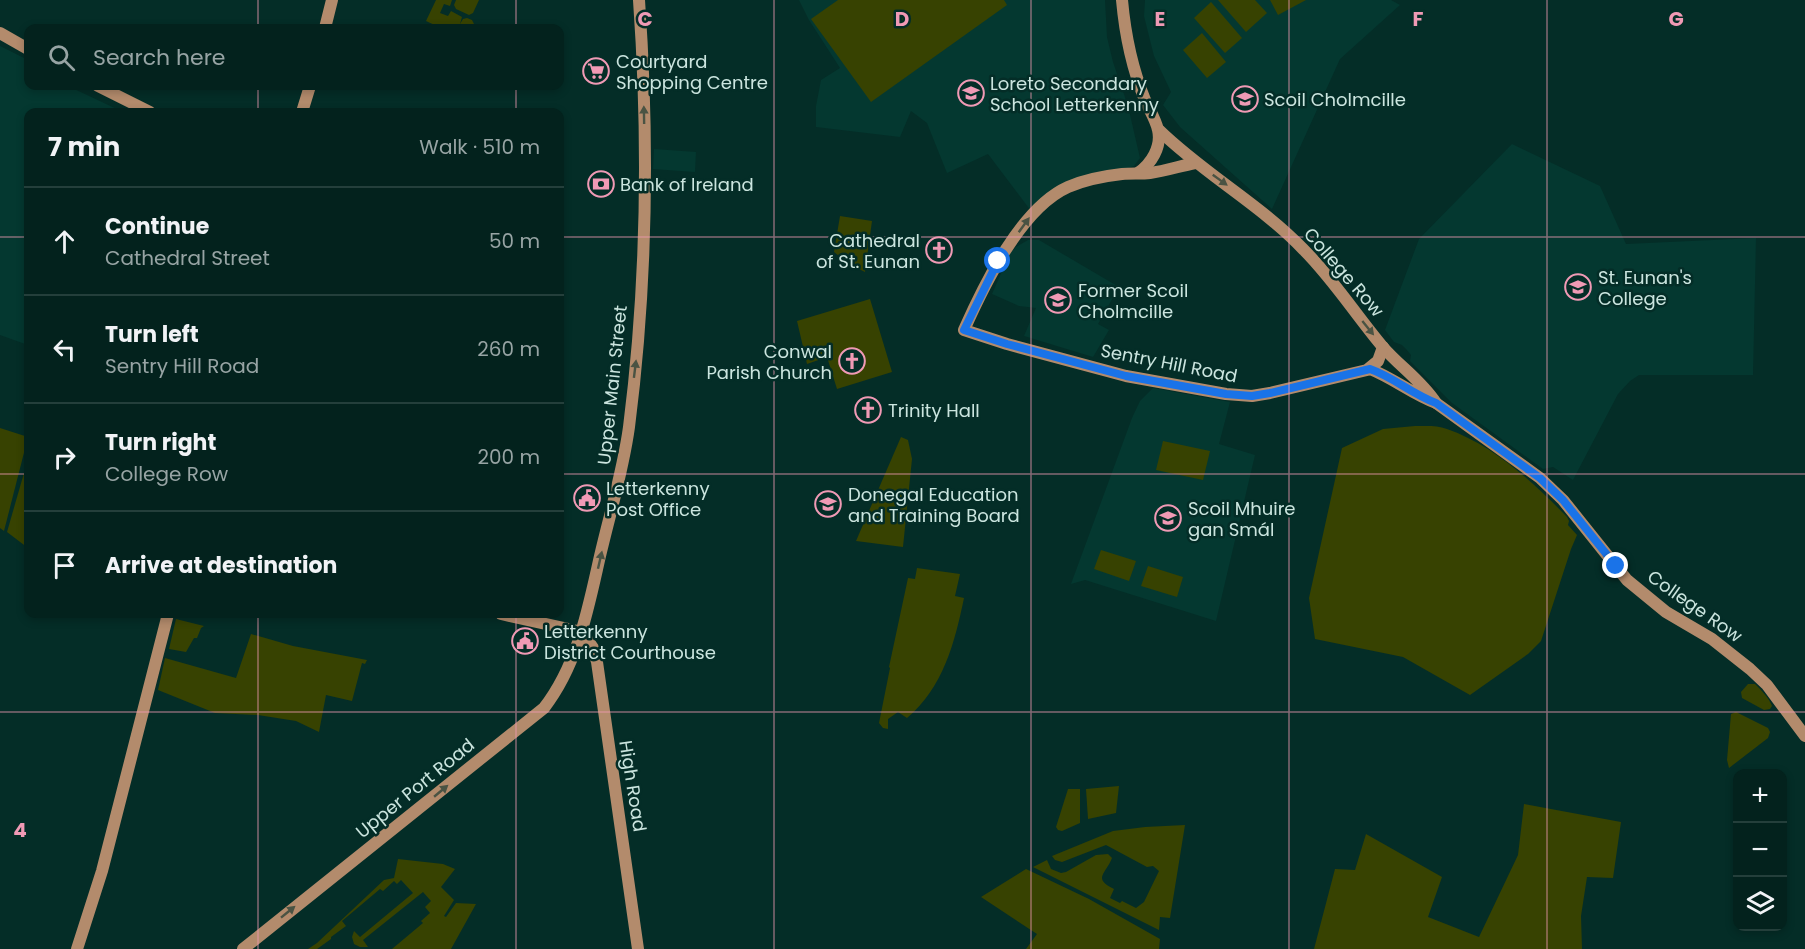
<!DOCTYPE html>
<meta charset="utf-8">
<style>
body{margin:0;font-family:Poppins,sans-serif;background:#112f2a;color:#f1f3f6}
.controls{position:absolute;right:18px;bottom:18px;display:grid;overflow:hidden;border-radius:12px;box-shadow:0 3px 9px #0003}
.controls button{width:54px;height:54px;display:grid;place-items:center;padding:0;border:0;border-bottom:2px solid #243f3b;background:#03221d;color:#f1f3f6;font:30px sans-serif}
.stop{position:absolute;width:18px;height:18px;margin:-14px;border:4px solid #1a73e8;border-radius:50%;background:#fff}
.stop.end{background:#1a73e8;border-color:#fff;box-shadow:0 2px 6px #0008}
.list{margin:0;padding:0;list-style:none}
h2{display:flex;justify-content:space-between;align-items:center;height:78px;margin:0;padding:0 24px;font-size:26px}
h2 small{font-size:20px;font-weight:400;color:#97a4a4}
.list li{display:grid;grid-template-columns:39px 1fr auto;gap:18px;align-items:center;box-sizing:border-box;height:108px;padding:0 24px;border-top:2px solid #243f3b}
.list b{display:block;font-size:22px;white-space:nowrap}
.list p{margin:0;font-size:20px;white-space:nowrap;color:#97a4a4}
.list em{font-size:20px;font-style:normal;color:#97a4a4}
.icon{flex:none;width:33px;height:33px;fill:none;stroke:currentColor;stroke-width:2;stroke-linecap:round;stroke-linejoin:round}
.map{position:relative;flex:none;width:1805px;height:949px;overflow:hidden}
.search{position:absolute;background:#03221d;box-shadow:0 3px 9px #0003;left:24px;top:24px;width:540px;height:66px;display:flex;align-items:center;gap:15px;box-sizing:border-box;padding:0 21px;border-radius:12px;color:#97a4a4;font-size:22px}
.panel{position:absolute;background:#03221d;box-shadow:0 3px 9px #0003;left:24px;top:108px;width:540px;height:510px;border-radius:12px}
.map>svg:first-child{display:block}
.built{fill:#043830}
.green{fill:#374201}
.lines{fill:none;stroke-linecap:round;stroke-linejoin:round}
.secondary{stroke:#b38b6c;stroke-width:12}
.oneway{fill:#4a5343}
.route{stroke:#1a73e8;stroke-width:8}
.grid{fill:none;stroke:#f09ab5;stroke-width:1.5;stroke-opacity:0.55}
.labels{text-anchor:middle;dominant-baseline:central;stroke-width:5;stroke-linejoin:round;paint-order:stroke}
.poi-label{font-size:18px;fill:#cbe5df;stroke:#042d27;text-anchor:start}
.street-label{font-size:18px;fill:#cbe5df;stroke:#042d27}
.grid-label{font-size:20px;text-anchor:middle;font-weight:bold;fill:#f09ab5;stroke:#042d27;stroke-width:5;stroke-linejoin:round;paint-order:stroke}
</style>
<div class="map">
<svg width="1805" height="949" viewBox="0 0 1805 949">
<rect width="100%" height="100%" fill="#042d27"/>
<!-- built -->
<g class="built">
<path d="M799 0H1105L1107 37 1113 62 1128 106 1140 158 1134 166 1123 170 1082 177 1031 211 988 154 947 173 927 123 911 111 900 137 816 127V106L821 80 840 68 809 20Z"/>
<path d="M1145 0H1391L1400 5 1340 59 1272 209 1180 127 1163 105 1171 92 1154 56 1144 16Z"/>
<path d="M0 46 28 60V86H68L123 112H28V345L0 335Z"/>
<path d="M1512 144 1600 186 1626 244 1756 238 1753 375H1639L1630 381 1618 394 1573 480 1553 467 1543 469 1452 403 1410 361 1411 355 1406 349 1402 345 1394 342 1385 330 1419 239Z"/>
<path d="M654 149 696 152 695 172 653 169Z"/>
<path d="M1028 240H1039L1119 287 1098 324 1109 330 1093 357 1024 336 1036 308 1019 306 992 294 1010 253 1016 247Z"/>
<path d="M1153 388 1230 402 1219 444 1255 455 1216 621 1085 580 1071 584 1132 418 1140 401Z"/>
</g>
<!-- green -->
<g class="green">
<path d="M436 0H452L450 6 444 4 440 13 448 16 451 11 462 17 460 24 463 19 467 18 472 20 474 24 472 28H441L426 21Z"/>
<path d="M456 0H479L473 13 469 15 456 9 454 5Z"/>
<path d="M838 0H1004L1007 5 871 102 811 19Z"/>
<path d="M1218 0H1255L1267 13 1246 32Z"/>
<path d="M1270 0H1306L1278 15Z"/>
<path d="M1211 2 1242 38 1225 53 1194 18Z"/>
<path d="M1202 33 1226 62 1207 78 1183 50Z"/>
<path d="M840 216 872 221 865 272 849 264 834 252Z"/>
<path d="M870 299 892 372 837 389 827 357 807 364 797 321Z"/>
<path d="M1415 426C1426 426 1437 425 1447 429 1493 445 1533 482 1567 517L1569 521 1568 525 1577 535 1571 549 1541 641 1528 654 1470 695 1403 657 1315 639 1309 598 1342 448 1383 429Z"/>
<path d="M0 428 28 437 4 531 0 528Z"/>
<path d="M901 437 908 440 912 459 903 547 856 541Z"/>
<path d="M1163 441 1210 451 1203 480 1156 470Z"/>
<path d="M28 459V548L7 532Z"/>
<path d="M1101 550 1136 561 1129 581 1094 569Z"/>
<path d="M1148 566 1183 577 1177 597 1141 586Z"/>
<path d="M917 568 960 574 955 596 964 598C955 642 943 688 907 718L898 712 888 719V729L883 728 879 723 890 668 889 667 908 578 915 579Z"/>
<path d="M176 619 204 626 201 628 197 638H194L186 652 169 649Z"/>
<path d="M251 634 293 646 367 660 365 664 362 663 352 701 326 695 319 732 296 721 258 715 215 713 158 690 165 658 236 678Z"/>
<path d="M1748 684H1755C1761 690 1769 698 1772 706L1770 709 1764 710 1742 698 1741 692Z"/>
<path d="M1736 712 1768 728 1770 732 1768 738 1729 768 1727 760 1731 714Z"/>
<path d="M1119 786 1116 813 1088 819 1086 789Z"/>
<path d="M1068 789H1080V823L1062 831 1058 830 1056 827Z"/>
<path d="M1524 804 1621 822 1613 878 1587 877 1581 916 1582 949H1314L1335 869 1355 870 1366 834 1442 877 1428 917 1479 937 1518 855Z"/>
<path d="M1185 825 1170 918 1160 917 1159 930 1033 867 1047 860 1051 869 1061 873 1066 872 1096 855 1108 854 1112 858C1106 874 1092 878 1114 889L1110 898 1120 903 1122 901 1136 908 1144 902 1159 871 1153 866 1147 867 1106 845 1062 862 1055 860 1052 856 1113 831 1145 827Z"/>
<path d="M398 859 443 864 455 869 441 887 454 900 444 916 446 917 456 903 476 904 451 949H392L423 923 421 921 430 913 425 907 431 901 423 892 363 940 368 947H360L354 944 352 937 354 931 360 937 413 893 401 880 397 884 394 881 383 891 380 889 342 921 346 926 331 937V939L317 949H308L317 943 384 880 394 878Z"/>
<path d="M1026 869 1089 899 1160 939 1159 949H1026L1037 934 981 897Z"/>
</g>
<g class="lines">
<!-- secondary -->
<g class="secondary">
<path d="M1122 0C1125 34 1132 68 1145 100 1149 109 1156 120 1158 130 1162 147 1151 164 1138 173"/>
<path d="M325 28 332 0"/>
<path d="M0 33 28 49"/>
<path d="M98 86 150 112"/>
<path d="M302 112 310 86"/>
<path d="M1159 130C1204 174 1260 204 1304 250 1333 279 1356 315 1382 346 1399 366 1421 380 1436 403 1412 394 1393 378 1370 369"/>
<path d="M1195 163C1180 166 1165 171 1150 173 1141 174 1131 173 1122 174 1104 176 1084 180 1068 187 1021 208 984 285 964 330L1007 344 1126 376 1226 394 1252 396 1270 393 1367 370 1378 361 1383 347"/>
<path d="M1436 403 1540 478 1563 500 1627 580 1666 612 1712 639 1750 669 1767 685 1805 736"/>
<path d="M501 614 582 632"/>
<path d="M582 632 593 648 597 662 638 949"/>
<path d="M77 949 102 871 168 614"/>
<path d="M243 949 544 708C578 664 588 609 600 556 610 513 623 471 629 427 647 286 649 142 639 0"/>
</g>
</g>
<!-- one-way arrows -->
<defs><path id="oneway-solid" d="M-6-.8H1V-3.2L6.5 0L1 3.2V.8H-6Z" transform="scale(1.5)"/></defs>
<g class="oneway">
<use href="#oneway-solid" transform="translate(644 115) rotate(-91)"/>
<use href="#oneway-solid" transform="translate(1220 180) rotate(36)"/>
<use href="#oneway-solid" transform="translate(1024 225) rotate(-54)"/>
<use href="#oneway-solid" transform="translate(1368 328) rotate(51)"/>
<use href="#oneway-solid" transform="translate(635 369) rotate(-83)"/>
<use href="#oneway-solid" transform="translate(600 560) rotate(-77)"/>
<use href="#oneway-solid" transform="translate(441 791) rotate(-40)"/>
<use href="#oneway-solid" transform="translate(288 912) rotate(-39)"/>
</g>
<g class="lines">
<!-- route -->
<path class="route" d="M998 261 964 330 1007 344 1126 376 1226 394 1252 396 1270 393 1370 369C1393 377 1412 394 1436 403L1540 478 1563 500 1616 566"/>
</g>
<!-- grid -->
<path class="grid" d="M258 0V28M516 0V28M774 0V949M1031 0V949M1289 0V949M1547 0V949M258 86V112M516 86V112M0 237H28M560 237H1805M0 474H28M560 474H1805M258 614V949M516 614V949M0 712H1805"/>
<!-- icons -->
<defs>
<g id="supermarket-ring" transform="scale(1.35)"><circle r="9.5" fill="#042d27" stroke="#f09ab5" stroke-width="1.5"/><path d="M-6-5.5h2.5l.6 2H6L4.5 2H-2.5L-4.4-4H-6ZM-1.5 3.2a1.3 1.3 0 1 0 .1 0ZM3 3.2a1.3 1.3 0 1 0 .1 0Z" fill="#f09ab5"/></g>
<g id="school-ring" transform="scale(1.35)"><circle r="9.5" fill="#042d27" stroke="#f09ab5" stroke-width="1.5"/><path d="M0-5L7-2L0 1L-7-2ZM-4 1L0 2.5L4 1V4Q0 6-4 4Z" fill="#f09ab5"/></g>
<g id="bank-ring" transform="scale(1.35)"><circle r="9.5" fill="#042d27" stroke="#f09ab5" stroke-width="1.5"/><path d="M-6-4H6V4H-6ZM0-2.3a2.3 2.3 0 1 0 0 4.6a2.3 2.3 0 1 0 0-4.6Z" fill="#f09ab5"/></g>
<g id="church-ring" transform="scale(1.35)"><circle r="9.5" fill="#042d27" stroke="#f09ab5" stroke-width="1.5"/><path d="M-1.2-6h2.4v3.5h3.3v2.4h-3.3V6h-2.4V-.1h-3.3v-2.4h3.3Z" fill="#f09ab5"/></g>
<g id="civic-ring" transform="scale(1.35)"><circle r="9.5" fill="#042d27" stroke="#f09ab5" stroke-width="1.5"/><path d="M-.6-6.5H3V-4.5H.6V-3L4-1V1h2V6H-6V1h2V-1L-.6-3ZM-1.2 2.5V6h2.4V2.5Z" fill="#f09ab5"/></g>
<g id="university-ring" transform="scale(1.35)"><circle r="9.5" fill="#042d27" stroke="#f09ab5" stroke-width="1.5"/><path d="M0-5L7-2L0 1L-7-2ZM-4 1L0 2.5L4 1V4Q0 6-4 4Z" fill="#f09ab5"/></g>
</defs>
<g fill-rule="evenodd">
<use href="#supermarket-ring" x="596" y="71"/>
<use href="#school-ring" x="971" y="93"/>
<use href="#school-ring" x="1245" y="99"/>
<use href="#bank-ring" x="601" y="184"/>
<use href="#church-ring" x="939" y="250"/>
<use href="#school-ring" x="1578" y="287"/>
<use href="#school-ring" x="1058" y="300"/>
<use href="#church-ring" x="852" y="361"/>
<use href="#church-ring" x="868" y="410"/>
<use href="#civic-ring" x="587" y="498"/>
<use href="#university-ring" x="828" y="504"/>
<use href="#school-ring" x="1168" y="518"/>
<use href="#civic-ring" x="525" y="641"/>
</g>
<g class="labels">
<!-- poi labels -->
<g class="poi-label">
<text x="616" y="61">Courtyard<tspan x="616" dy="21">Shopping Centre</tspan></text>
<text x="990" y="83">Loreto Secondary<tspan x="990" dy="21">School Letterkenny</tspan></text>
<text x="1264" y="99">Scoil Cholmcille</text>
<text x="620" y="184">Bank of Ireland</text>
<text x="920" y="240" text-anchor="end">Cathedral<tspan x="920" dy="21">of St. Eunan</tspan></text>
<text x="1598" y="277">St. Eunan's<tspan x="1598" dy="21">College</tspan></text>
<text x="1078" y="290">Former Scoil<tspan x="1078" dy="21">Cholmcille</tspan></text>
<text x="832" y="351" text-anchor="end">Conwal<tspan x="832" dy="21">Parish Church</tspan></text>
<text x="888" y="410">Trinity Hall</text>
<text x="606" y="488">Letterkenny<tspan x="606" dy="21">Post Office</tspan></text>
<text x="848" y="494">Donegal Education<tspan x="848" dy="21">and Training Board</tspan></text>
<text x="1188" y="508">Scoil Mhuire<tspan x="1188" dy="21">gan Smál</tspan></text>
<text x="544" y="631">Letterkenny<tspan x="544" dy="21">District Courthouse</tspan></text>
</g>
<!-- street labels -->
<g class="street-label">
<text transform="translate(1344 272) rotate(49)">College Row</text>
<text transform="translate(1169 363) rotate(11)">Sentry Hill Road</text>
<text transform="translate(612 385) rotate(-84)">Upper Main Street</text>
<text transform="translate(1695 606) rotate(35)">College Row</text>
<text transform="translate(633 786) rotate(81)">High Road</text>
<text transform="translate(415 788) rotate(-39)">Upper Port Road</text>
</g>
</g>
<g class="grid-label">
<text x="645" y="26">C</text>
<text x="902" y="26">D</text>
<text x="1160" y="26">E</text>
<text x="1418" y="26">F</text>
<text x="1676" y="26">G</text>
<text x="20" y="837">4</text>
</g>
</svg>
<div class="controls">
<button>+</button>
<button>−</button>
<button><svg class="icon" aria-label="layers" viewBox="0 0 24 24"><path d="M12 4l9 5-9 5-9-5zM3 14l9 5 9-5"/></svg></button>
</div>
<div class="stop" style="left:998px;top:261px"></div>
<div class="stop end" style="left:1616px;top:566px"></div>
<div class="search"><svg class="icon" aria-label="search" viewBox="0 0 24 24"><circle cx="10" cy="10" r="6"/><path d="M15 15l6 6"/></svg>Search here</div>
<section class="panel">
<h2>7 min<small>Walk · 510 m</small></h2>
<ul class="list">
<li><svg class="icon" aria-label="ahead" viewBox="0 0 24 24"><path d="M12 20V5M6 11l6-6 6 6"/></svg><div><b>Continue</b><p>Cathedral Street</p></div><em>50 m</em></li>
<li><svg class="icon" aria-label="left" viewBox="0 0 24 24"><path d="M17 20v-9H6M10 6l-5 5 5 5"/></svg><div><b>Turn left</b><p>Sentry Hill Road</p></div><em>260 m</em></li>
<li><svg class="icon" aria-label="right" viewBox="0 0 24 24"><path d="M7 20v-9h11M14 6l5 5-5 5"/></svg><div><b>Turn right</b><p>College Row</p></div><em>200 m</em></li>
<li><svg class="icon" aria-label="arrive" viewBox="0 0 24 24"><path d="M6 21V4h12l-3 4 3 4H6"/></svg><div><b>Arrive at destination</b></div></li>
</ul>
</section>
</div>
